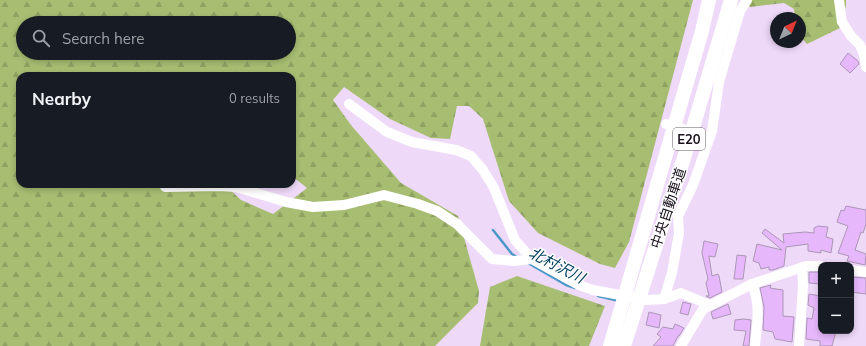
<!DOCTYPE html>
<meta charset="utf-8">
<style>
body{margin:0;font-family:Mulish,"Noto Sans JP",sans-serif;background:#20242c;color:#f1f3f6}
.controls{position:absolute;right:12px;bottom:12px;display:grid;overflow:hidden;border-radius:8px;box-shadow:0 2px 6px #0003}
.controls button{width:36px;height:36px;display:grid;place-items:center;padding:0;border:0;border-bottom:1px solid #363941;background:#171b24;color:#f1f3f6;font:20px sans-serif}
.compass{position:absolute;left:770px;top:12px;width:36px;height:36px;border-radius:50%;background:#171b24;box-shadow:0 2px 6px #0003;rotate:43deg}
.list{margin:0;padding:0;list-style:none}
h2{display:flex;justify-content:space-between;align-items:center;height:52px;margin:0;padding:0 16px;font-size:17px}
h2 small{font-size:13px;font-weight:400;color:#9ea1a6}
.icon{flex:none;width:22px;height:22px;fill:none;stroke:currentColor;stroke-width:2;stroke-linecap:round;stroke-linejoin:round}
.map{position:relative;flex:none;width:866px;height:346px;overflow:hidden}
.search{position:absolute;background:#171b24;box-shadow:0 2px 6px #0003;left:16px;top:16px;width:280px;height:44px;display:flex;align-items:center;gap:10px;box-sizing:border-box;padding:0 14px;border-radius:22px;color:#9ea1a6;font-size:15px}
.panel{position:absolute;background:#171b24;box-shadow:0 2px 6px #0003;left:16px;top:72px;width:280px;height:116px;border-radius:12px}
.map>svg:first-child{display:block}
.forest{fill:url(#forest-firs);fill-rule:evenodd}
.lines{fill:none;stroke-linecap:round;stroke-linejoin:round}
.stream{stroke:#4b98c8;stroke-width:2.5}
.building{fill:#e6b8fb;stroke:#ab96b5}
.minor{stroke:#fff;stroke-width:10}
.highway{stroke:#fff;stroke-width:14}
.labels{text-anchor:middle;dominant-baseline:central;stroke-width:3;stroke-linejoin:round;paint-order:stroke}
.shield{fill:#fff;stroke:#5e5961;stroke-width:1}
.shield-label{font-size:13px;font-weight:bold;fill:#19121d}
.street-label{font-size:14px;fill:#19121d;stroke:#fff}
.water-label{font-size:15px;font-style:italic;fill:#004161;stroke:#fff}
</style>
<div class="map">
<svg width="866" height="346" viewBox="0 0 866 346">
<defs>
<pattern id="forest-firs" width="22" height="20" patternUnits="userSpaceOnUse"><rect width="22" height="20" fill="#a7be72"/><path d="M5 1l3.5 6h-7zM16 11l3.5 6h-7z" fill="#8fa262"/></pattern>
</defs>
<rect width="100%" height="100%" fill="#efd9f9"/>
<!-- forest -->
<g class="forest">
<path d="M0 0H693L629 242 615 268 600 264 538 233 509 201 483 119 469 106H457L450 139 431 138 390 119 344 87 333 100 351 125 401 183 458 216 479 291 478 303 435 346H0ZM23 23H289V53H23ZM20 76H292V176L307 188 273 214 241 200 224 184H20Z"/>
<path d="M743 0H846V6L840 28 807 44 800 36V18H795L794 9 784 3 750 7Z"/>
<path d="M517 276 605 306 589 346H480L490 287Z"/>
</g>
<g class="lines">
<!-- stream -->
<g class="stream">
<path d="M493 230 512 254 517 257"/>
<path d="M528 263 566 285 575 288"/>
<path d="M598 296 619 301"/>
</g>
</g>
<!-- building -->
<g class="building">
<path d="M848 53 858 61 859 64 850 73 840 64Z"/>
<path d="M846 206 866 210V224L863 233 861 232 855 250 866 254 865 265 847 261 849 256 838 253 848 226 837 222 841 210 844 211Z"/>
<path d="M818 226 828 227 826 237 833 239 831 253 821 250V253L808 251V244L786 247 784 266 773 270H769V267L761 269 759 263 753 261 757 244 782 250 762 233 765 229 784 243 783 234 805 232 814 233V228Z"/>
<path d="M704 241 718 244 715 257 709 256 712 276 718 274 719 276 722 292 710 298 706 296H709L706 283 708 279 702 253Z"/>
<path d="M737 255 746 256 743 279H734Z"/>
<path d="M809 272H821V284L809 283Z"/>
<path d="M851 277 866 278V294L851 292Z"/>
<path d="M771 285 770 288 783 290V316L794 317 792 342 775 339 773 332 763 330 764 307 760 288Z"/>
<path d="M809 294 821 296V331H836L832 346H820V341L806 339 807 318 812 319 814 308 808 305Z"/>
<path d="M683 302 691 304 688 315 680 313Z"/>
<path d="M728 304 731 314 713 319 711 312Z"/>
<path d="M649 312 661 315 659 328 646 325Z"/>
<path d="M744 319 751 320 749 346H743L746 331 734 330 735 320Z"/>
<path d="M675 324 684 328 679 336H678L673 346H653L661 337 657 334 663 327 673 329Z"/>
</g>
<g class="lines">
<!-- minor -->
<g class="minor">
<path d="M839 0 842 22 851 36 860 45 864 55 866 67"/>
<path d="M349 104 387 132 412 142 456 150 471 156 483 170 494 188 515 240 532 259 579 285 593 290 647 300 664 299 681 293 710 305"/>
<path d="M666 124 710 137"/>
<path d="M165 187 218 186 236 187 286 202 313 207 344 205 384 195 418 204 437 211 457 224 492 259 514 261 532 259"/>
<path d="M851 270 866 272"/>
<path d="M752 284C761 306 757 323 755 346"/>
<path d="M664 299 672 273 679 233 678 216 693 185 712 131 719 82 740 11 747 0"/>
<path d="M681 346 703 309 752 284 806 266H821"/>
<path d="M799 346 803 286 802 267"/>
</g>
<!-- highway -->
<g class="highway">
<path d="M610 346 702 31 709 0"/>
<path d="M624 346 683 161 731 0"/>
</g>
</g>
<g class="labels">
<!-- shield labels -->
<rect class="shield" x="673" y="128" width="32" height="22" rx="3"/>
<g class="shield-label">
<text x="689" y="139">E20</text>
</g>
<!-- street labels -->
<g class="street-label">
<text transform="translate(668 208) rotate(-72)">中央自動車道</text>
</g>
<!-- water labels -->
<g class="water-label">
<text transform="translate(557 265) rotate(27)">北村沢川</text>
</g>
</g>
</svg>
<div class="controls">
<button>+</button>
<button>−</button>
</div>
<svg class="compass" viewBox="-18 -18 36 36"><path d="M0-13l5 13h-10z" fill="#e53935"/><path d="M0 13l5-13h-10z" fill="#9ea1a6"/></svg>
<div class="search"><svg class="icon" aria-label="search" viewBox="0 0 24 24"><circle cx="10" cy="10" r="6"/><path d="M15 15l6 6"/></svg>Search here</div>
<section class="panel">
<h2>Nearby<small>0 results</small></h2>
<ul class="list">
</ul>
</section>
</div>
